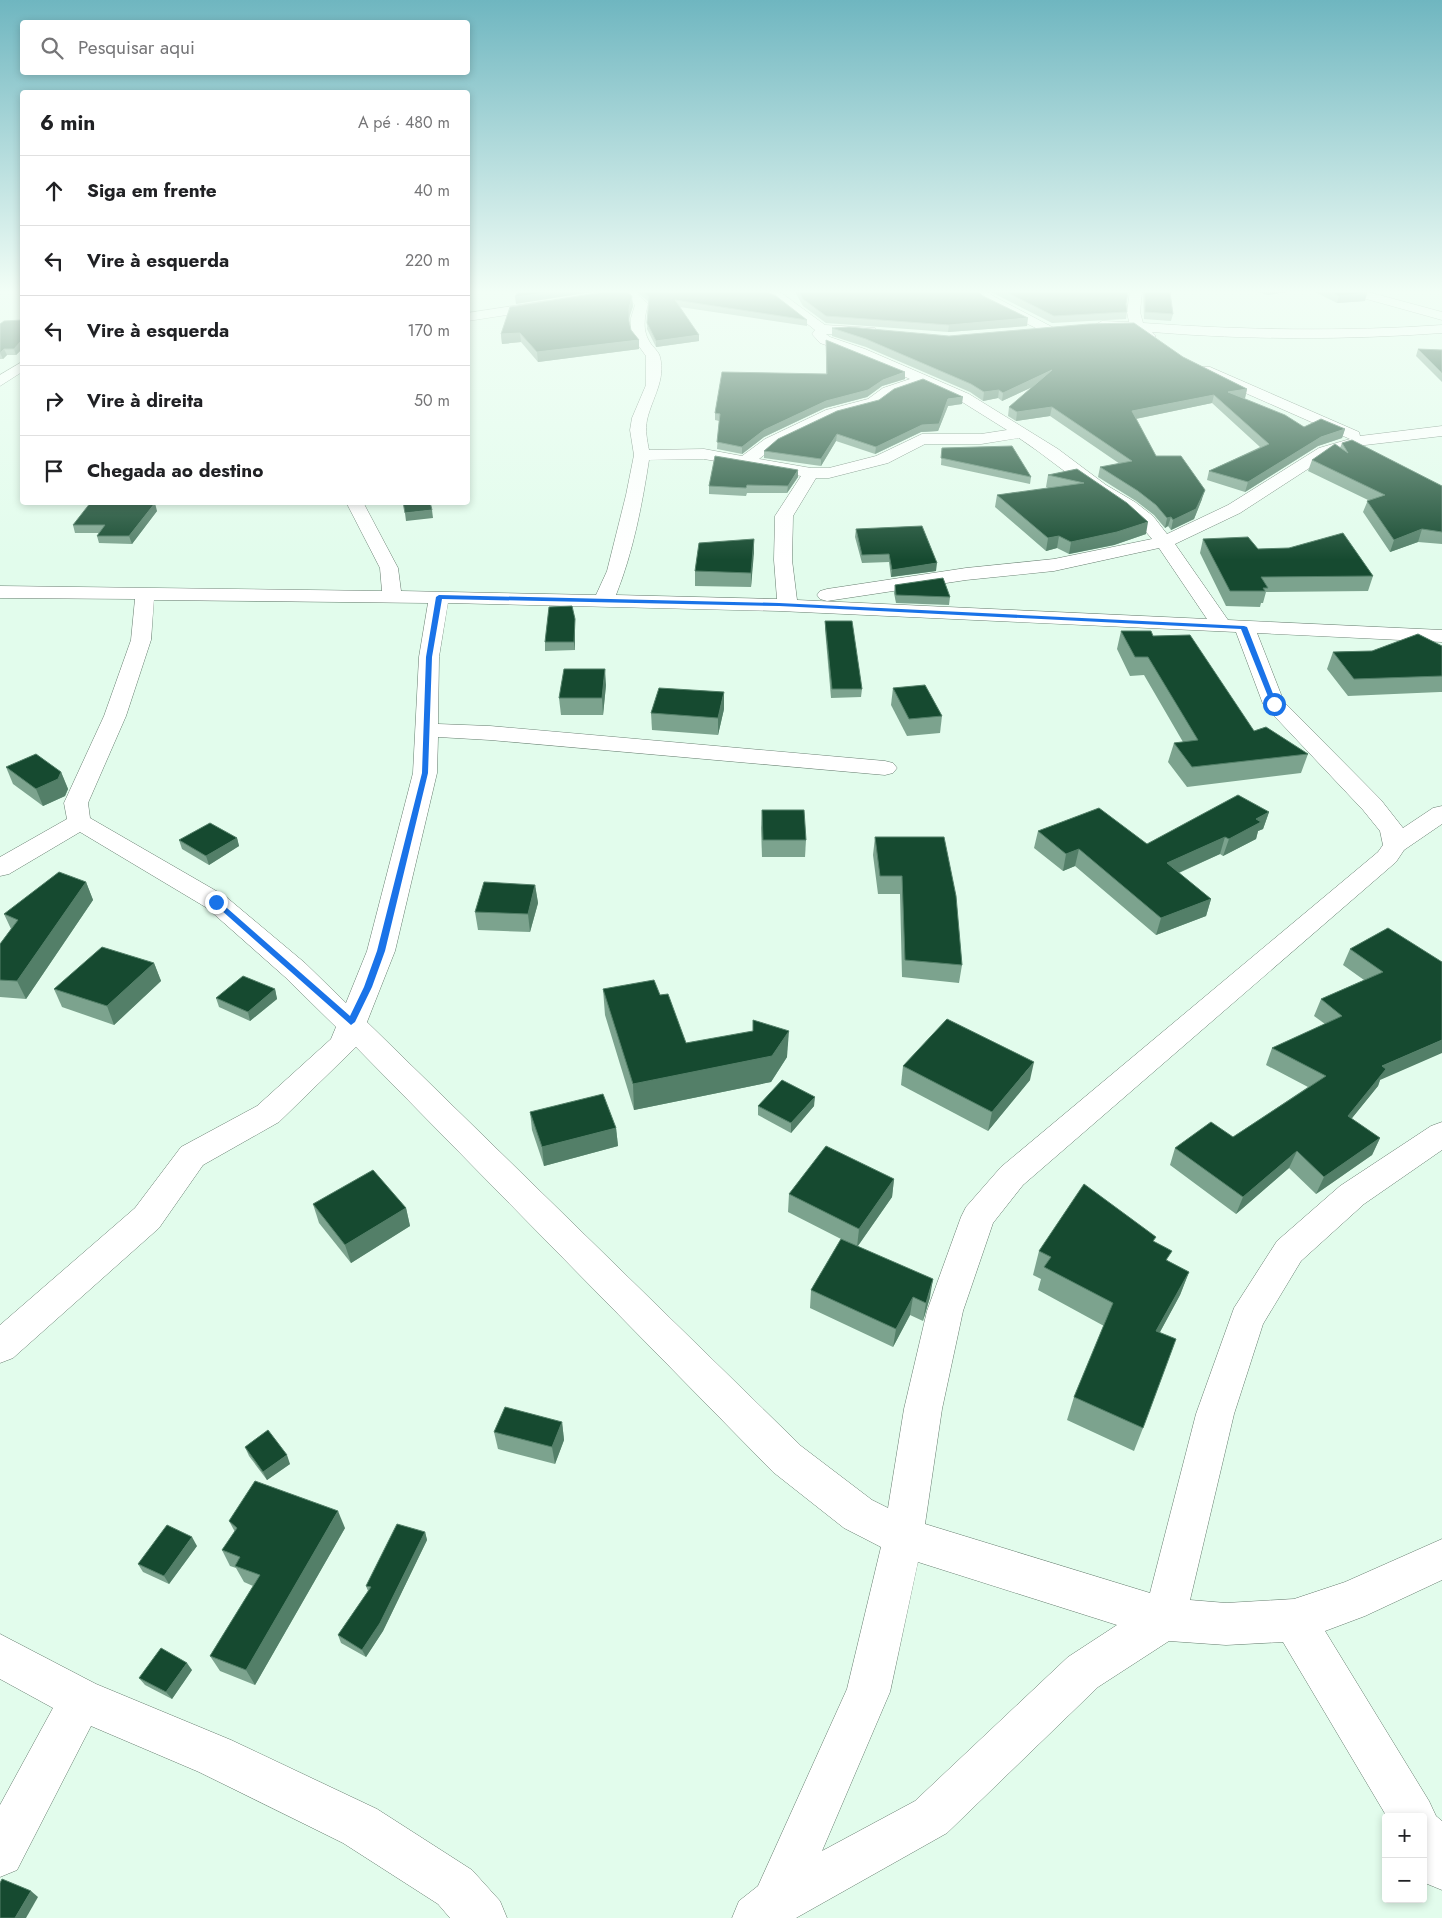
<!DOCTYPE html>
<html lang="pt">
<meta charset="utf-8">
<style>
body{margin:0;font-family:Jost,sans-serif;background:#f2f2f2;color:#202124}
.controls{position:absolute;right:15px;bottom:15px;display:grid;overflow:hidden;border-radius:5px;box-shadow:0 2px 8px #0003}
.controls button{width:45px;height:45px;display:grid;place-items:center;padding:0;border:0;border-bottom:1px solid #e0e0e0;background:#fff;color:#202124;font:25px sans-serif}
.stop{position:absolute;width:15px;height:15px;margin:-11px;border:4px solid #1a73e8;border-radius:50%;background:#fff}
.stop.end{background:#1a73e8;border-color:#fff;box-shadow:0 1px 5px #0008}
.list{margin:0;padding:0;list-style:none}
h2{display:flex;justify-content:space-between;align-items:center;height:65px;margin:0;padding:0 20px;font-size:21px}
h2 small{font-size:16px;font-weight:400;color:#757577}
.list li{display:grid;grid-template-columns:32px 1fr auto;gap:15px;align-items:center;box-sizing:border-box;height:70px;padding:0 20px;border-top:1px solid #e0e0e0}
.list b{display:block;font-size:19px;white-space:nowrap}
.list em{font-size:16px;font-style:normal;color:#757577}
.icon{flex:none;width:28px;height:28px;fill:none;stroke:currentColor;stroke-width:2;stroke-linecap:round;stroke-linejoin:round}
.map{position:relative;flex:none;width:1442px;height:1918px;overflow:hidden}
.search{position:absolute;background:#fff;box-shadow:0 2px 8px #0003;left:20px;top:20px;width:450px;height:55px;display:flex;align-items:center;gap:12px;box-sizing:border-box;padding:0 18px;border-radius:5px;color:#757577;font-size:19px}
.panel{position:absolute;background:#fff;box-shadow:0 2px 8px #0003;left:20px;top:90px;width:450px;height:415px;border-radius:5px}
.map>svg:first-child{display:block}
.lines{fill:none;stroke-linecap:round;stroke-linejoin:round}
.street-casing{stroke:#667d6f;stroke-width:1}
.street{fill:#fff;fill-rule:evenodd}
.wall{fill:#7ca38e}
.shaded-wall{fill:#537f68}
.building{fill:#164a30;stroke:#537f68}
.route{fill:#1a73e8}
</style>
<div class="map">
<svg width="1442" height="1918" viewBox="0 0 1442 1918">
<rect width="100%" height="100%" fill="#e2fcec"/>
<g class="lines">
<!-- street casing -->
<g class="street-casing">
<g id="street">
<path d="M622 292H635L648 304C644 319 642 331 651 344 654 348 659 352 660 357 666 380 652 398 647 420 645 430 647 440 649 450L704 449 742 456 765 439 826 410 868 399 883 388 910 379 855 355 820 343 812 334 815 330 767 292H780L825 325 875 328 877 331 875 334 870 335 826 334 830 337 865 349 969 394 1058 449 1106 485 1135 502 1153 516 1167 534 1228 505 1319 448 1350 439 1200 373 1198 370 1200 367H1210L1359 432 1360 436 1442 426V436L1365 445 1331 454 1240 513 1175 544 1228 620 1442 630V642L1257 633 1284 702 1381 800 1403 828 1433 808 1442 806V824L1404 850 1396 862 1023 1185 993 1223 963 1311 942 1409 925 1524 1150 1593 1196 1414 1234 1308 1277 1241 1340 1186 1431 1126 1442 1122V1150L1364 1204 1301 1261 1263 1324 1234 1414 1190 1600 1226 1603 1294 1599 1345 1582 1442 1539V1580L1365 1616 1325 1631 1429 1801 1436 1816 1442 1821V1890L1425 1883 1423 1880V1817H1387L1283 1642 1226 1645 1169 1641 1098 1687 947 1833 796 1918H732L739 1901 758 1886 847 1689 881 1547 844 1528 773 1472 356 1047 279 1122 203 1165 159 1228 13 1358 0 1363V1325L135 1208 181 1147 257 1106 331 1039 336 1027 285 977 207 908 80 832 9 874 0 876V857L67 819 64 803 104 716 131 640 135 599 0 598V586L382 591 380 568 346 502H363L398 568 401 591 596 595 607 571 626 495 634 455 630 430 632 418 646 385V356L633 338 631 330V318L635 305ZM922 384 959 400 1007 430 981 434H922L876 456 829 468H811L759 459 777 445 836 416 878 405 893 394ZM1019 438C1045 455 1069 476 1095 493 1117 508 1136 518 1152 539L1054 559 966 568 827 589 820 591 817 595 820 599 827 601 966 580 1054 571 1159 548 1207 619 797 600 792 560 793 516 816 478H829L888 463 925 444H981ZM704 459 801 476 775 516 774 560 777 599 616 595C633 552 642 506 649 460ZM154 600 428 603 419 657 413 773 367 951 346 1003 305 963 225 896 90 818 88 803 126 716 151 640ZM448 603 779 611 1236 632 1263 704 1363 810 1380 831 1383 845 1378 852 1001 1167 966 1207 961 1217 927 1311 904 1409 888 1508 872 1500 801 1446 367 1022 395 951 437 773 438 737 490 740 885 775 893 773 897 768 893 763 885 761 490 726 438 724 439 657ZM918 1562 1117 1625 1068 1657 915 1801 822 1851 890 1692Z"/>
<path d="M975 292H988L993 296 1056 329 1049 333 1044 332 983 302Z"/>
<path d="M1130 292H1142L1140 312 1143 323C1243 330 1342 332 1442 325V333C1346 340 1248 340 1152 332L1156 336 1149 340 1144 339 1135 330 1097 328 1095 325 1102 321 1129 322 1127 312Z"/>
<path d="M1350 292H1368L1442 312V320L1352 295Z"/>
<path d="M546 301 551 302 552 305 551 308 468 321V313Z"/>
<path d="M22 362V372L0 386V375Z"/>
<path d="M0 1634 96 1684 231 1740 377 1809 472 1870 500 1901 507 1918H450L438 1904 343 1843 199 1772 91 1726 17 1870 0 1877V1805L53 1708 0 1679Z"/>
</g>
</g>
<!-- street -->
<use href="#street" class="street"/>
</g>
<!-- wall -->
<g class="wall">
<path d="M637 292H669L670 293 807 320V326L680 307 699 341 656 347 647 329 649 302Z"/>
<path d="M795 292H979L983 296 1027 326 948 332 826 323 803 306Z"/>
<path d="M991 292H1129H1128L1126 305 1127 312 1126 319 1052 323Z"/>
<path d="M1143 292H1170L1173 314 1171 321 1144 319Z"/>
<path d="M1258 292H1287L1267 295Z"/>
<path d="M1315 292H1361L1365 301 1337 303Z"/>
<path d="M633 306 629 318V322L631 330 639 340V349L538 362 521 342 502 344 501 334Z"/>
<path d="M22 320V349L16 355H7L3 359H0V324Z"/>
<path d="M832 328 1183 357 1247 389 1245 398H1243L1304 427 1345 429 1342 438 1318 446 1245 492 1207 480 1209 471 1260 447 1212 403 1136 419 1156 456 1202 499 1194 519 1171 530 1168 526 1165 528 1154 515 1136 501 1098 477 1100 467 1120 464 1050 416 1016 421 1008 416 1009 407 1032 387 1002 401 998 398 983 401 970 392 866 347 832 336Z"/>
<path d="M826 340 905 379 882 386 867 397 825 408 764 437 742 454 717 449 719 421 715 420V413L826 374Z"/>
<path d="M1418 349 1442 350V382L1416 356Z"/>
<path d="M962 404 948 406 938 431 921 432 875 454 836 441 821 466 764 458V451L837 411Z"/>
<path d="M1342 443 1442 486V544L1418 542 1390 552 1363 512 1368 500 1308 471 1312 460 1340 448Z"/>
<path d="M942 448 1031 477 1030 484 941 465Z"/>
<path d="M1077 469 1146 534 1114 545 1069 554 1057 548 1046 551 995 507 997 495 1048 488 1046 487 1048 475Z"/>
<path d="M798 477 787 493H747L746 496 709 494V486Z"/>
<path d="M142 502V504L157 511 132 544 99 543 97 536 99 533H75L73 525Z"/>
<path d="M856 529 936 571 891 577 889 562 862 563 855 537Z"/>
<path d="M754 539 751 587 695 586V571Z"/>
<path d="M1203 539 1258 549 1373 576 1368 591 1266 592 1263 603H1261L1260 607 1226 606 1200 553Z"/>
<path d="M895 585 950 597 949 605 896 603 894 593Z"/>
<path d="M825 621 862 689 861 697 831 698 825 629Z"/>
<path d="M575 627V650L545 651V642Z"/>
<path d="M1121 631 1153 636 1254 731 1308 754 1301 773 1187 787 1168 762 1174 743 1183 742 1144 675 1130 676 1117 649Z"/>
<path d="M1442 646V692H1440L1348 696 1327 669 1333 652 1372 651Z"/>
<path d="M606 685 603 715H561L559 698Z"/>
<path d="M893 688 942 716 940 733 907 736 891 705Z"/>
<path d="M724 709 718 735 652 730 651 713Z"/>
<path d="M6 767 61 772 68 789 65 796 43 806 13 784Z"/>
<path d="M762 810 806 840 805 857H762L761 828Z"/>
<path d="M1269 812 1263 829 1258 831 1256 839 1223 856 1220 854 1179 873 1211 899 1206 916 1156 935 1075 866 1063 871 1034 848 1038 831 1147 844Z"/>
<path d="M875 837 962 965 959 983 902 977 900 894H878L873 855Z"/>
<path d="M237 838 239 846 209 865 182 849 179 840Z"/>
<path d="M86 882 93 900 26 999 0 997V944L11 929 4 914Z"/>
<path d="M535 885 538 903 530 932 478 930 475 912Z"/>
<path d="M1388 928 1380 1080 1378 1086 1351 1119 1380 1138 1372 1155 1316 1194 1289 1168 1236 1214 1170 1165 1175 1148 1233 1137 1308 1087 1266 1065 1272 1048 1325 1024 1314 1016 1321 999 1364 980 1343 965 1350 949Z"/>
<path d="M154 963 161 981 114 1025 62 1007 54 989Z"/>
<path d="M275 989 277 999 250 1021 219 1007 216 998Z"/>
<path d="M603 989 660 995 686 1043 787 1057 771 1082 634 1110 605 1015Z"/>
<path d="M903 1066 1030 1080 988 1131 901 1085Z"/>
<path d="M758 1106H814L791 1133 758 1115Z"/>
<path d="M530 1112 616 1128 618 1146 544 1166 532 1130Z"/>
<path d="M894 1179 892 1197 858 1246 930 1297 923 1321 910 1315 893 1347 810 1308 811 1290 841 1239 788 1212 789 1194Z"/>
<path d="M313 1204 406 1208 410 1226 351 1263 319 1223Z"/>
<path d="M1154 1242 1168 1261 1189 1272 1180 1295 1160 1332 1143 1428 1134 1451 1067 1420 1074 1397 1104 1326 1038 1290 1041 1279 1033 1275 1039 1251Z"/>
<path d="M562 1422 564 1440 555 1464 498 1449 494 1432Z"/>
<path d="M245 1447 290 1464 267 1480 249 1456Z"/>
<path d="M229 1521 345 1528 255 1685 220 1671 210 1656 253 1586 244 1582 236 1568 230 1566 222 1550 235 1532Z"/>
<path d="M425 1532 427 1540 383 1631 366 1657 341 1643 338 1635 368 1591 366 1586Z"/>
<path d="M197 1546 169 1584 143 1572 138 1564Z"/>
<path d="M192 1670 172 1699 145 1685 139 1678Z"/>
</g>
<!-- shaded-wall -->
<g class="shaded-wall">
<path d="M553 292H592L516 304 515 297Z"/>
<path d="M1268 292H1287L1267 295Z"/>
<path d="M1367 293 1365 301 1337 303 1339 296Z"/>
<path d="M632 296 633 306 629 318V309Z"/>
<path d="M1028 318 1027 326 948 332 949 325Z"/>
<path d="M520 333 521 342 502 344 501 334Z"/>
<path d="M699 335V341L656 347V341Z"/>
<path d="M22 340V349L16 355 14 349Z"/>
<path d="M639 340V349L538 362 537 352Z"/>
<path d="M4 349 7 355 3 359 0 353Z"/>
<path d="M1052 370 1050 379 1002 401 1003 393Z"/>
<path d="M905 372V379L882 386 867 397 825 408 764 437 742 454V447L764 430 826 401 883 380Z"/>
<path d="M1247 389 1245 398 1226 401 1228 392Z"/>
<path d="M999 390 998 398 983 401 984 392Z"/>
<path d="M1214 395 1212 403 1130 420 1132 411Z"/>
<path d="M963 397 962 404 948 406 938 431 921 432 875 454 876 447 948 399Z"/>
<path d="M1052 407 1050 416 1016 421 1017 412Z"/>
<path d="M1345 429 1342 438 1318 446 1245 492 1248 482 1321 437Z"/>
<path d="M837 434 836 441 821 466V459Z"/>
<path d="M798 470V477L787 493 788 486Z"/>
<path d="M1205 490 1202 499 1194 519 1171 530 1173 520Z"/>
<path d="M155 503 157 511 132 544 129 536Z"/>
<path d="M432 510 433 518 406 521 405 513Z"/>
<path d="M1171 517 1168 526 1165 528 1167 518Z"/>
<path d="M1148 522 1146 534 1114 545 1069 554 1071 542Z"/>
<path d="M1422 529 1418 542 1390 552 1394 540Z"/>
<path d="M1059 536 1057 548 1046 551 1048 538Z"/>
<path d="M754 539V553L751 587V573Z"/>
<path d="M937 563 936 571 891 577 892 570Z"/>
<path d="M575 619V650L574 642Z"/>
<path d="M605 669 606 685 603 715 602 698Z"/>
<path d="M724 692V709L718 735V718Z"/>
<path d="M61 772 68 789 65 796 43 806 36 789Z"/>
<path d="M1269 812 1263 829 1258 831 1256 839 1223 856 1229 839 1256 819Z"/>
<path d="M1225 837 1220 854 1162 880 1167 863Z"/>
<path d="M237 838 239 846 209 865 206 856Z"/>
<path d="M1079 849 1075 866 1063 871 1066 854Z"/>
<path d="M86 882 93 900 26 999 17 981Z"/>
<path d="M535 885 538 903 530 932 528 914Z"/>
<path d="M1211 899 1206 916 1156 935 1161 918Z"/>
<path d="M154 963 161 981 114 1025 107 1006Z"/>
<path d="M275 989 277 999 250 1021 248 1012Z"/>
<path d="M789 1031 787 1057 771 1082 634 1110 633 1084Z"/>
<path d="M1442 1040V1053L1380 1080 1378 1086 1340 1133 1348 1116 1382 1066Z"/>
<path d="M1034 1062 1030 1080 988 1131 992 1112Z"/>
<path d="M815 1097 814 1106 791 1133V1123Z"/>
<path d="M616 1128 618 1146 544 1166 542 1147Z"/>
<path d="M1380 1138 1372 1155 1316 1194 1324 1177Z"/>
<path d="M1297 1151 1289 1168 1236 1214 1243 1197Z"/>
<path d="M894 1179 892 1197 857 1247 859 1229Z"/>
<path d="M406 1208 410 1226 351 1263 345 1245Z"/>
<path d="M1189 1272 1180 1295 1148 1354 1156 1331Z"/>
<path d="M933 1279 930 1297 923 1321 926 1303Z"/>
<path d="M913 1297 910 1315 893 1347 896 1329Z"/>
<path d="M562 1422 564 1440 555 1464 552 1447Z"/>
<path d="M287 1455 290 1464 267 1480 263 1472Z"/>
<path d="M338 1511 345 1528 255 1685 246 1670Z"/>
<path d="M425 1532 427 1540 383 1631 366 1657 362 1650Z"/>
<path d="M192 1537 197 1546 169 1584 164 1576Z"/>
<path d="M187 1663 192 1670 172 1699 166 1692Z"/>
<path d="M31 1891 38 1897 26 1918H15Z"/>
</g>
<!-- building -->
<g class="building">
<path d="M528 292H553L515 297 517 293Z"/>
<path d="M603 292H627L632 296 629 309V321L631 330 639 340 537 352 520 333 501 334 510 307Z"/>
<path d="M643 292H669L670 293 678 292H767L776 296 807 320 675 300 699 335 656 341 647 323 649 297Z"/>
<path d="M799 292H979L983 296 1028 318 949 325 826 316 803 299Z"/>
<path d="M1006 292H1128L1126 304 1127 312 1054 316Z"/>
<path d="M1145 292H1170L1173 314 1145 312Z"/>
<path d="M1331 292H1361L1367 293 1339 296Z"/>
<path d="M22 320V340L14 349H4L0 353V324L4 321Z"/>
<path d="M1134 323 1183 357 1247 389 1228 392 1285 415 1304 427 1321 419 1345 429 1321 437 1248 482 1209 471 1269 444 1214 395 1132 411 1156 456H1181L1205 490 1196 509 1173 520 1171 517 1167 518 1156 505 1138 491 1100 467 1132 461 1052 407 1017 412 1009 407 1052 370 1003 393 999 390 984 392 971 384 866 339 832 328 849 327 949 336 1089 324Z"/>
<path d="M826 340 905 372 883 380 868 390 826 401 764 430 742 447 717 442 720 414 715 413 722 372 827 374Z"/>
<path d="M1418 349 1442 350V373Z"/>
<path d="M923 379 963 397 948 399 939 424 922 425 876 447 837 434 821 459 764 451 778 439 837 411 879 400 894 389Z"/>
<path d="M1352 440 1442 486V532L1422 529 1394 540 1367 501 1385 495 1312 460 1335 444 1348 453 1342 443Z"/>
<path d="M1012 446 1031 477 941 458 942 448Z"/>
<path d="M715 456 798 470 788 486 747 485 746 488 709 486Z"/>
<path d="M1077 469 1127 503 1148 522 1117 532 1071 542 1059 536 1048 538 997 495 1084 483 1048 475Z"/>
<path d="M91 502H135L134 504 155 503 129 536H97L105 525H73Z"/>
<path d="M403 502H430L432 510 405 513Z"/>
<path d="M922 526 937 563 892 570 889 554 862 555 856 529Z"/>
<path d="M1343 533 1373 576 1261 577 1268 588H1263L1265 591H1230L1203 539 1248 537 1258 549 1289 548Z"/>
<path d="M754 539 751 573 695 571 699 543Z"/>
<path d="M943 578 950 597 896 595 895 585Z"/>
<path d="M572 606 575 619 574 642H545L549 607Z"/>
<path d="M825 621H852L862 689H832Z"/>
<path d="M1121 631H1151L1153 636 1190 635 1254 731 1266 727 1308 754 1192 767 1174 743 1198 740 1148 657H1135Z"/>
<path d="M1418 634 1442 646V676L1354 679 1333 652 1372 651Z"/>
<path d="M564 669H605L602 698H559Z"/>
<path d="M925 685 942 716 909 719 893 688Z"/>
<path d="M659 688 724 692 718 718 651 713Z"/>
<path d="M36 754 61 772 58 779 36 789 6 767Z"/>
<path d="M1238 795 1269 812 1256 819 1261 822 1229 839 1225 837 1167 863 1211 899 1161 918 1079 849 1066 854 1038 831 1099 808 1147 844Z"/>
<path d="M762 810H804L806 840H763Z"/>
<path d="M210 823 237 838 206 856 179 840Z"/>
<path d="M875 837H944L956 896 962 965 905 960 902 876H880Z"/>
<path d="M59 872 86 882 17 981 0 980V944L18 920 4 914Z"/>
<path d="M484 882 535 885 528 914 475 912Z"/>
<path d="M1388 928 1442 962V1040L1382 1066 1386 1069 1348 1116 1380 1138 1324 1177 1297 1151 1243 1197 1175 1148 1211 1122 1233 1137 1326 1076 1272 1048 1342 1016 1321 999 1383 972 1350 949Z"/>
<path d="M102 947 154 963 107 1006 54 989Z"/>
<path d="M243 976 275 989 248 1012 216 998Z"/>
<path d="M654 980 660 995 668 994 686 1043 753 1031V1020L789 1031 772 1056 633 1084 603 989Z"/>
<path d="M947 1019 1034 1062 992 1112 903 1066Z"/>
<path d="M782 1080 815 1097 791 1123 758 1106Z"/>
<path d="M603 1094 616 1128 542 1147 530 1112Z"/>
<path d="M826 1146 894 1179 859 1229 789 1194Z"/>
<path d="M373 1170 406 1208 345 1245 313 1204Z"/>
<path d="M1084 1184 1156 1237 1153 1241 1172 1251 1166 1260 1189 1272 1156 1331 1176 1339 1143 1428 1074 1397 1113 1303 1044 1267 1051 1257 1039 1251Z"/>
<path d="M841 1239 933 1279 926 1303 913 1297 896 1329 811 1290Z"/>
<path d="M505 1407 562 1422 552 1447 494 1432Z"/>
<path d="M268 1430 287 1455 263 1472 245 1447Z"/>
<path d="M255 1481 338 1511 246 1670 210 1656 260 1575 235 1566 240 1557 222 1550 237 1528 229 1521Z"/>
<path d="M397 1524 425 1532 380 1623 362 1650 338 1635 371 1587 366 1586Z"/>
<path d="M167 1525 192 1537 164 1576 138 1564Z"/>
<path d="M161 1648 187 1663 166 1692 139 1678Z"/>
<path d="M2 1879 31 1891 15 1918H0V1883Z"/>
</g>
<!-- sky -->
<linearGradient id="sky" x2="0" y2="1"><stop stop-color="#6fb6c0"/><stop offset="0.52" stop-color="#f2fef6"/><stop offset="1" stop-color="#f2fef6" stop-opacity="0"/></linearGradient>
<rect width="1442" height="560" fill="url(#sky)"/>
<!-- route -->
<path class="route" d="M439 595 779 603 1244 626 1247 627 1277 704 1274 706 1271 704 1241 629 779 606 442 599 432 657 428 773 385 951 372 987 355 1022 351 1025 212 902 219 901 350 1016 364 987 377 951 422 773 426 657 436 597Z"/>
</svg>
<div class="controls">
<button>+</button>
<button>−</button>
</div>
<div class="stop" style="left:1274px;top:704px"></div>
<div class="stop end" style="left:216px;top:902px"></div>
<div class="search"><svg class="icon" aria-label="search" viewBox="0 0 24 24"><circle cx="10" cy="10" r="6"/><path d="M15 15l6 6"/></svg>Pesquisar aqui</div>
<section class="panel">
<h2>6 min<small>A pé · 480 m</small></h2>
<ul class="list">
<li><svg class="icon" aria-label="ahead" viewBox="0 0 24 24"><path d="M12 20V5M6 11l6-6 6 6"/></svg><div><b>Siga em frente</b></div><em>40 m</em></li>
<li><svg class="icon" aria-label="left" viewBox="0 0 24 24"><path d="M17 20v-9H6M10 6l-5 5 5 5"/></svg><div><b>Vire à esquerda</b></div><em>220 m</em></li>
<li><svg class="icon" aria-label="left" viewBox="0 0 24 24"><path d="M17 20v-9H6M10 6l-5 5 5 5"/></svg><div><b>Vire à esquerda</b></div><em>170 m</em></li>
<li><svg class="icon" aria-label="right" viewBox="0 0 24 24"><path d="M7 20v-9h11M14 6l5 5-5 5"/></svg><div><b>Vire à direita</b></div><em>50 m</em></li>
<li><svg class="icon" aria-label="arrive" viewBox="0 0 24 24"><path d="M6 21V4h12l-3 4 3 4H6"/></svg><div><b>Chegada ao destino</b></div></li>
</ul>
</section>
</div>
